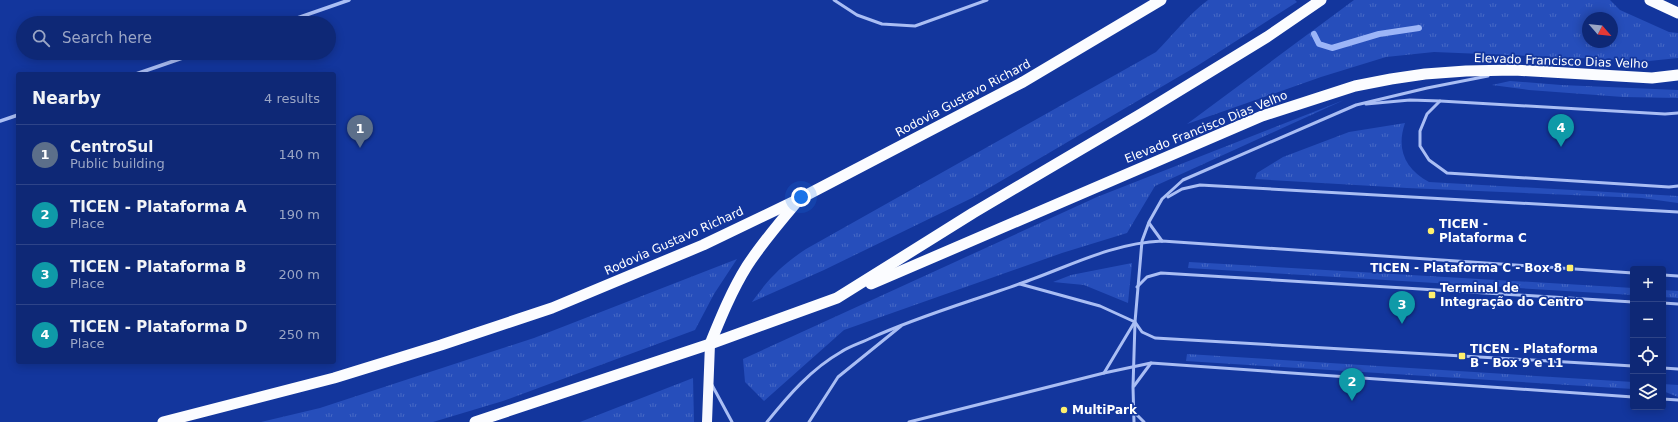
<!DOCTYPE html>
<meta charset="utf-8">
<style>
body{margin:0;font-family:"DejaVu Sans",sans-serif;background:#1c347e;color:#f1f3f6}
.controls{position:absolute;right:12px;bottom:12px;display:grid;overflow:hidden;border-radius:4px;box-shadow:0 2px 10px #0003}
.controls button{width:36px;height:36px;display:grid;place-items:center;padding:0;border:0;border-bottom:1px solid #2e4488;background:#0e2876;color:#f1f3f6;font:20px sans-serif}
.compass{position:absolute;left:1582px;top:12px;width:36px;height:36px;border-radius:50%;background:#0e2876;box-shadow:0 2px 10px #0003;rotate:118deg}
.you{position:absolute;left:801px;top:197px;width:14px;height:14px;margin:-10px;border:3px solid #fff;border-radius:50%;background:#1a73e8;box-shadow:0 0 0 6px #1a73e833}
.badge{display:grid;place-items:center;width:26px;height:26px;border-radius:50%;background:#8abfa5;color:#fff;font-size:13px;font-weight:700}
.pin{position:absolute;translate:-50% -33px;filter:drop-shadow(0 1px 2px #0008)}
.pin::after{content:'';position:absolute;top:21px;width:14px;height:12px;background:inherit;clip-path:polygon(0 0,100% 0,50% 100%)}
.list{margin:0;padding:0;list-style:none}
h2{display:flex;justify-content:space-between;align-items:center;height:52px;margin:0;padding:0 16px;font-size:17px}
h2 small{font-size:13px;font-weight:400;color:#9ba6c5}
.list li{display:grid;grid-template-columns:26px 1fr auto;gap:12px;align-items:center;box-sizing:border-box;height:60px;padding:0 16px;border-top:1px solid #2e4488}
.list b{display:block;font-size:15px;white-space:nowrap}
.list p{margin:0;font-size:13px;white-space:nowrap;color:#9ba6c5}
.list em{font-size:13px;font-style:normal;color:#9ba6c5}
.icon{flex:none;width:22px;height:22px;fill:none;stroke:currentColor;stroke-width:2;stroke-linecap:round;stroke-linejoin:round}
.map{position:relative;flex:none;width:1678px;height:422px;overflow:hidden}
.search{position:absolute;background:#0e2876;box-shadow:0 2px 10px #0003;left:16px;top:16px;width:320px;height:44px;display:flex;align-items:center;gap:10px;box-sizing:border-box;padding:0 14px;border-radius:22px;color:#9ba6c5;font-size:15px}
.panel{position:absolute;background:#0e2876;box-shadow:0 2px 10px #0003;left:16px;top:72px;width:320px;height:292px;border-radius:4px}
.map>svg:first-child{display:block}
.grass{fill:url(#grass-tufts);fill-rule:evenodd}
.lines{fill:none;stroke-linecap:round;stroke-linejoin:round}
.stream{stroke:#9cb5f7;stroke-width:6}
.service{stroke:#aabef4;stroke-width:3}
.pedestrian{stroke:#aabef4;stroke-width:3.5}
.primary{stroke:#f7f8ff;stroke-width:10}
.trunk{stroke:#fbfcff;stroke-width:11}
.poi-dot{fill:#fff06d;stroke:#13369d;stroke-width:1.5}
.labels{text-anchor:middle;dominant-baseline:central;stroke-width:3.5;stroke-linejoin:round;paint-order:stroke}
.street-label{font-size:12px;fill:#fff;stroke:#13369d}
.poi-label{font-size:12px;font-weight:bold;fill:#fff;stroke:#13369d;text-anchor:start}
</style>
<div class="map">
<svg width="1678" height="422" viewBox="0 0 1678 422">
<defs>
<pattern id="grass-tufts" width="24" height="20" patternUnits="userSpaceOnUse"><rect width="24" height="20" fill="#264ebb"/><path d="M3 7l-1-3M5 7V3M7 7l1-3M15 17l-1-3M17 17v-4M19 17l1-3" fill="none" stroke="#4769c5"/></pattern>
</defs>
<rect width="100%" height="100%" fill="#13369d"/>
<!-- grass -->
<g class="grass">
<path d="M1208 0H1295L1297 2 1197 66 972 198 824 270 752 302C769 278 782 265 806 249L1156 52C1173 35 1188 15 1208 0Z"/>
<path d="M1354 0H1610L1620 10 1669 32 1678 33V58L1649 61 1434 52 1386 57 1321 77 1187 124ZM1588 18H1612V42H1588Z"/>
<path d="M1510 81 1561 85 1678 90V98L1623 97 1529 90 1492 85Z"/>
<path d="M1344 100 1155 186 1127 233 1062 253 844 330 764 401 745 382 743 359 1097 197Z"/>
<path d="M1405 123C1396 149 1405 169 1429 182L1678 196V203L1642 198 1407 188 1255 179 1257 173 1283 157 1349 132Z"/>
<path d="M737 259 714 294 695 330 503 401 433 422H261L320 408 534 338Z"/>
<path d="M1189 262 1633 288V295L1188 268Z"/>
<path d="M1132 263 1128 303 1084 285 1053 282 1071 275Z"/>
<path d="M1663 290 1678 291V298L1663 297Z"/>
<path d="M1187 354 1633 382V389L1186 361Z"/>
<path d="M693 378 694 422H580Z"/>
<path d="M1663 384 1678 385V397L1663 391Z"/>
</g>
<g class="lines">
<!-- stream -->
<path class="stream" d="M1314 34 1319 44 1332 48 1379 34 1419 28"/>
<!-- service -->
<g class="service">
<path d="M834 0 857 15 882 24 915 26 987 0"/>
<path d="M1440 101 1427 114 1420 131V146L1429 160 1447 173 1669 187 1678 186"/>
<path d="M1366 104 1410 100 1440 101 1665 114 1678 113"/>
<path d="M1168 197 1182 189 1200 185 1678 212"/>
<path d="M1149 223 1162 241"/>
<path d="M1663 275 1678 276"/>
<path d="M1020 284 1100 306 1135 322 1142 332 1155 338 1633 366"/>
<path d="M1137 287 1147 277 1161 273 1633 302"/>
<path d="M1663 303 1678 304"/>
<path d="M1663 368 1678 369"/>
<path d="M1104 373 1134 323"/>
<path d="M712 385 732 422"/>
<path d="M1134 386 1151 363"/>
<path d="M1663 399 1678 400"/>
<path d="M1133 411 1144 422"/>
<path d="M767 422C788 396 811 369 841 352 850 346 861 343 871 338 919 316 969 302 1019 284 1066 268 1111 243 1162 241L1633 273"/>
<path d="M809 422 838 377 901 326"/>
<path d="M909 422 1104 373 1151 363 1633 397"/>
<path d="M1134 422 1133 387 1135 322 1142 241 1149 222 1162 199 1183 180 1356 105 1427 88 1488 76"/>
</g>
<!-- pedestrian -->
<g class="pedestrian">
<path d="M283 23 349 0"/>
<path d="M136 74 197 53"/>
<path d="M0 121 18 115"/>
</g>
<!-- primary -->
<path class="primary" d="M707 422 710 344"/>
<!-- trunk -->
<g class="trunk">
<path d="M1650 0 1678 13"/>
<path d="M871 284 1262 116 1355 86 1391 79 1425 74 1466 71 1514 70 1652 78 1678 75"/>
<path d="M710 344C721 317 732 290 747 266 762 243 779 223 796 203"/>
<path d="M163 422 334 378 441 345 552 308 703 245 799 199 1023 82 1161 0"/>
<path d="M475 422 710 344 837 298 973 213 1141 114 1267 37 1321 0"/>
</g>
</g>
<!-- markers -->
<g class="poi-dot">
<circle cx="1431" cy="231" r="4"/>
<rect x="1566" y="264" width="8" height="8" rx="2"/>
<rect x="1428" y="291" width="8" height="8" rx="2"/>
<rect x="1458" y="352" width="8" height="8" rx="2"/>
<circle cx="1064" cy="410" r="4"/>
</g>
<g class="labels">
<!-- street labels -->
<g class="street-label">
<text transform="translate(1561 61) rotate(2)">Elevado Francisco Dias Velho</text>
<text transform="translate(963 98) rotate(-28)">Rodovia Gustavo Richard</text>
<text transform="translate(1206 127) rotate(-22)">Elevado Francisco Dias Velho</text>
<text transform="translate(674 241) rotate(-24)">Rodovia Gustavo Richard</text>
</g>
<!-- poi labels -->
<g class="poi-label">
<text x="1439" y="224">TICEN -<tspan x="1439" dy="14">Plataforma C</tspan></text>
<text x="1562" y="268" text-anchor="end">TICEN - Plataforma C - Box 8</text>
<text x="1440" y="288">Terminal de<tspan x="1440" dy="14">Integração do Centro</tspan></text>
<text x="1470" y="349">TICEN - Plataforma<tspan x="1470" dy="14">B - Box 9 e 11</tspan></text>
<text x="1072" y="410">MultiPark</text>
</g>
</g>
</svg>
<div class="controls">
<button>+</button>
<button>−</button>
<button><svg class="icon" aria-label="locate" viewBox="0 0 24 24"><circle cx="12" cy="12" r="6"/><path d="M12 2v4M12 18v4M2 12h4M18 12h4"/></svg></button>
<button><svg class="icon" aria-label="layers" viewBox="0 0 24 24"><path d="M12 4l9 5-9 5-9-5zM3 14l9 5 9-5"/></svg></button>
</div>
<svg class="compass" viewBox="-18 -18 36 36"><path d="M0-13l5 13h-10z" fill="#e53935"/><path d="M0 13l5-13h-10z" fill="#9ba6c5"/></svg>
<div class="you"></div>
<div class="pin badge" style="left:360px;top:148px;background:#5c6f8a">1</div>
<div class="pin badge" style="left:1352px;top:401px;background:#0f9aa8">2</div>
<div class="pin badge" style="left:1402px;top:324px;background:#0f9aa8">3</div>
<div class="pin badge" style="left:1561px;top:147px;background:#0f9aa8">4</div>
<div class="search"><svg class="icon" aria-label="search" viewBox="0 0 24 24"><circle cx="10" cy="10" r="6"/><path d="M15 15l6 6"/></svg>Search here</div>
<section class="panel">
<h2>Nearby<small>4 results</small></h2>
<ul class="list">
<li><span class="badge" style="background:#5c6f8a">1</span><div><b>CentroSul</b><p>Public building</p></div><em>140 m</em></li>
<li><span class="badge" style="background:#0f9aa8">2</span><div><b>TICEN - Plataforma A</b><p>Place</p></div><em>190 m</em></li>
<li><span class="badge" style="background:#0f9aa8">3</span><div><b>TICEN - Plataforma B</b><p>Place</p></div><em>200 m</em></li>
<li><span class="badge" style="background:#0f9aa8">4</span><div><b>TICEN - Plataforma D</b><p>Place</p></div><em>250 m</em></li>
</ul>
</section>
</div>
